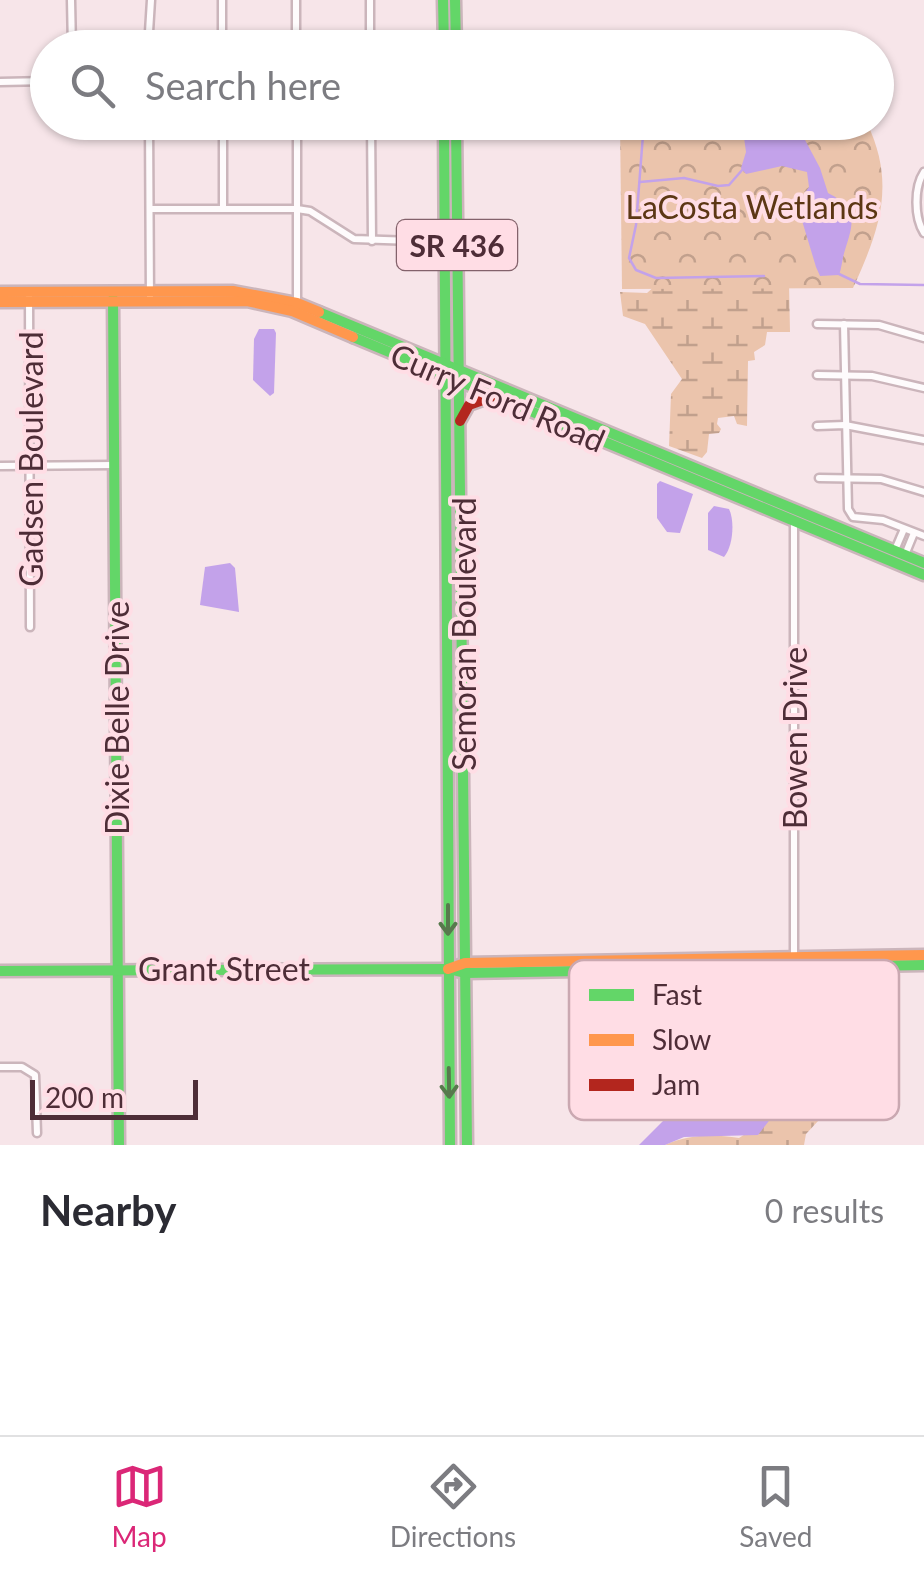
<!DOCTYPE html>
<style>
body{margin:0;font-family:Lato,sans-serif;background:#f2f2f3;color:#2b2b33}
.scale{position:absolute;left:30px;bottom:25px;width:168px;box-sizing:border-box;padding-left:10px;border:5px solid #4e2d37;border-top:0;font-size:28px;line-height:35px;white-space:nowrap;color:#4e2d37;-webkit-text-stroke:8px #ffdde5;paint-order:stroke}
.list{margin:0;padding:0;list-style:none}
h2{display:flex;justify-content:space-between;align-items:center;height:130px;margin:0;padding:0 40px;font-size:42px}
h2 small{font-size:32px;font-weight:400;color:#7c7c81}
.icon{flex:none;width:55px;height:55px;fill:none;stroke:currentColor;stroke-width:2;stroke-linecap:round;stroke-linejoin:round}
.map{position:relative;flex:none;width:924px;height:1145px;overflow:hidden}
.search{position:absolute;background:#fff;box-shadow:0 2px 8px #0004;left:30px;right:30px;top:30px;height:110px;display:flex;align-items:center;gap:25px;box-sizing:border-box;padding:0 35px;border-radius:55px;color:#7c7c81;font-size:38px}
.sheet{height:290px;background:#fff}
nav{display:flex;justify-content:space-around;align-items:center;box-sizing:border-box;height:140px;border-top:2px solid #e1e1e2;background:#fff;font-size:28px;color:#7c7c81}
nav a{display:grid;justify-items:center;gap:5px}
nav .on{color:#db2777}
.map>svg:first-child{display:block}
.wetland{fill:url(#wetland-marsh)}
.park{fill:url(#park-crowns)}
.water{fill:#c3a2ea}
.lines{fill:none;stroke-linecap:round;stroke-linejoin:round}
.stream{stroke:#c3a2ea;stroke-width:2.5}
.street-casing{stroke:#cbb5bb;stroke-width:11}
.fast-casing{stroke:#cbb5bb;stroke-width:15}
.slow-casing{stroke:#cbb5bb;stroke-width:15}
.jam-casing{stroke:#cbb5bb;stroke-width:15}
.street{stroke:#fefbfc;stroke-width:6}
.fast{stroke:#63d668;stroke-width:10}
.slow{stroke:#ff974d;stroke-width:10}
.jam{stroke:#b3261e;stroke-width:10}
.oneway{stroke:#57794d}
.labels{text-anchor:middle;dominant-baseline:central;stroke-width:8;stroke-linejoin:round;paint-order:stroke}
.shield{fill:#ffdde5;stroke:#83626b;stroke-width:2.5}
.shield-label{font-size:30px;font-weight:bold;fill:#4e2d37}
.park-label{font-size:32px;fill:#5c3714;stroke:#ffdde5}
.street-label{font-size:32px;fill:#4e2d37;stroke:#ffdde5}
.key{fill:#ffdde5;stroke:#caa8b1;stroke-width:2.5}
.key-label{font-size:28px;fill:#4e2d37}
</style>
<div class="map">
<svg width="924" height="1145" viewBox="0 0 924 1145">
<defs>
<pattern id="wetland-marsh" width="20" height="14" patternUnits="userSpaceOnUse" patternTransform="scale(2.5)"><rect width="20" height="14" fill="#ebc4ac"/><path d="M1 5h8M5 5V1M11 12h8M15 12V8" fill="none" stroke="#c1a08d"/></pattern>
<pattern id="park-crowns" width="20" height="18" patternUnits="userSpaceOnUse" patternTransform="scale(2.5)"><rect width="20" height="18" fill="#ebc4ac"/><path d="M2 6a3 3 0 1 1 6 0M12 15a3 3 0 1 1 6 0" fill="none" stroke="#c1a08d"/></pattern>
</defs>
<rect width="100%" height="100%" fill="#f7e5e9"/>
<!-- wetland -->
<g class="wetland">
<path d="M789 283 790 332H767L765 345 754 352 755 360 748 361 747 426 737 424 734 416 718 418 717 424 721 429 719 433 709 434 707 452 702 458 669 446 671 394 682 379 645 324 623 316 620 292 647 293 657 284Z"/>
<path d="M787 1087 808 1096 819 1120 806 1134 804 1145H665C690 1134 713 1134 739 1138L772 1117V1103Z"/>
</g>
<!-- park -->
<g class="park">
<path d="M721 35H773L807 47H676Z"/>
<path d="M620 123H867C896 184 880 229 853 288L622 289Z"/>
</g>
<!-- water -->
<g class="water">
<path d="M742 123H796L820 168 828 193C858 208 854 222 845 250 842 259 842 267 839 275L820 276 816 267 797 204 809 187 807 172 782 166 746 174 741 168 746 152Z"/>
<path d="M259 329H274L276 333 274 393 270 396 253 380 254 339Z"/>
<path d="M660 481 693 494 680 533 667 532 657 518V484Z"/>
<path d="M714 506 729 509C735 521 733 547 724 557L708 550V513Z"/>
<path d="M230 563 235 568 239 612 200 605 205 567Z"/>
<path d="M759 1106H767L772 1117 758 1135 684 1137 665 1145H639L672 1112 730 1114Z"/>
</g>
<g class="lines">
<!-- stream -->
<g class="stream">
<path d="M644 122 636 225 629 258 636 270 656 278 764 276"/>
<path d="M640 182 684 178 718 186 729 185 743 169"/>
<path d="M839 274 860 284 924 285"/>
</g>
<!-- street casing -->
<g class="street-casing">
<g id="street">
<path d="M71 0 72 48"/>
<path d="M222 0V48"/>
<path d="M296 0V48"/>
<path d="M370 0V48"/>
<path d="M148 48 151 0"/>
<path d="M0 82 48 81"/>
<path d="M149 122 150 301"/>
<path d="M223 122V208"/>
<path d="M297 122V303"/>
<path d="M371 122 372 241"/>
<path d="M924 172C914 187 914 217 924 233"/>
<path d="M150 209H297L310 211 354 239 444 242"/>
<path d="M29 292 30 627"/>
<path d="M817 324 879 325 924 338"/>
<path d="M844 324 848 509 853 517 883 520 924 536"/>
<path d="M817 375 872 376 924 388"/>
<path d="M817 426 845 425 924 440"/>
<path d="M0 466 114 465"/>
<path d="M819 478 881 479 924 492"/>
<path d="M794 520V957"/>
<path d="M895 550 904 529"/>
<path d="M905 555 914 533"/>
<path d="M0 1067H22L35 1075 37 1133"/>
</g>
</g>
<!-- fast casing -->
<g class="fast-casing">
<g id="fast">
<path d="M443 0 444 48"/>
<path d="M455 0 456 48"/>
<path d="M444 122 450 1145"/>
<path d="M456 122 467 1145"/>
<path d="M113 299 119 1145"/>
<path d="M319 312 924 563"/>
<path d="M353 337 924 575"/>
<path d="M0 971 448 969 465 973 924 965"/>
</g>
</g>
<!-- slow casing -->
<g class="slow-casing">
<g id="slow">
<path d="M0 292 233 291 297 303 319 312"/>
<path d="M0 302 247 301 292 311 353 337"/>
<path d="M448 969 465 963 924 955"/>
</g>
</g>
<!-- jam casing -->
<g class="jam-casing">
<path id="jam" d="M460 421 469 405 491 397"/>
</g>
<!-- street -->
<use href="#street" class="street"/>
<!-- fast -->
<use href="#fast" class="fast"/>
<!-- slow -->
<use href="#slow" class="slow"/>
<!-- jam -->
<use href="#jam" class="jam"/>
</g>
<!-- one-way arrows -->
<defs><path id="oneway-shaft" d="M-6 0H5M1.5-3L5.5 0L1.5 3" fill="none" stroke-width="1.6" stroke-linecap="round" stroke-linejoin="round" transform="scale(2.5)"/></defs>
<g class="oneway">
<use href="#oneway-shaft" transform="translate(448 920) rotate(90)"/>
<use href="#oneway-shaft" transform="translate(449 1083) rotate(89)"/>
</g>
<g class="labels">
<!-- shield labels -->
<rect class="shield" x="397" y="220" width="120" height="50" rx="8"/>
<g class="shield-label">
<text x="457" y="245">SR 436</text>
</g>
<!-- park labels -->
<g class="park-label">
<text x="752" y="206">LaCosta Wetlands</text>
</g>
<!-- street labels -->
<g class="street-label">
<text transform="translate(498 397) rotate(23)">Curry Ford Road</text>
<text transform="translate(30 459) rotate(-90)">Gadsen Boulevard</text>
<text transform="translate(463 634) rotate(-90)">Semoran Boulevard</text>
<text transform="translate(116 718) rotate(-90)">Dixie Belle Drive</text>
<text transform="translate(794 738) rotate(-90)">Bowen Drive</text>
<text x="224" y="968">Grant Street</text>
</g>
</g>
<!-- legend -->
<rect x="569" y="960" width="330" height="160" rx="15" class="key"/>
<rect x="589" y="989" width="45" height="12" fill="#63d668"/>
<rect x="589" y="1034" width="45" height="12" fill="#ff974d"/>
<rect x="589" y="1079" width="45" height="12" fill="#b3261e"/>
<g class="key-label">
<text x="652" y="1005">Fast</text>
<text x="652" y="1050">Slow</text>
<text x="652" y="1095">Jam</text>
</g>
</svg>
<div class="scale">200 m</div>
<div class="search"><svg class="icon" aria-label="search" viewBox="0 0 24 24"><circle cx="10" cy="10" r="6"/><path d="M15 15l6 6"/></svg>Search here</div>
</div>
<section class="sheet">
<h2>Nearby<small>0 results</small></h2>
<ul class="list">
</ul>
</section>
<nav>
<a class="on"><svg class="icon" aria-label="map" viewBox="0 0 24 24"><path d="M3 6l6-2 6 2 6-2v14l-6 2-6-2-6 2zM9 4v14M15 6v14"/></svg>Map</a>
<a><svg class="icon" aria-label="directions" viewBox="0 0 24 24"><path d="M12 3l9 9-9 9-9-9zM9 14v-3h6M13 9l2 2-2 2"/></svg>Directions</a>
<a><svg class="icon" aria-label="saved" viewBox="0 0 24 24"><path d="M7 4h10v16l-5-4-5 4z"/></svg>Saved</a>
</nav>
